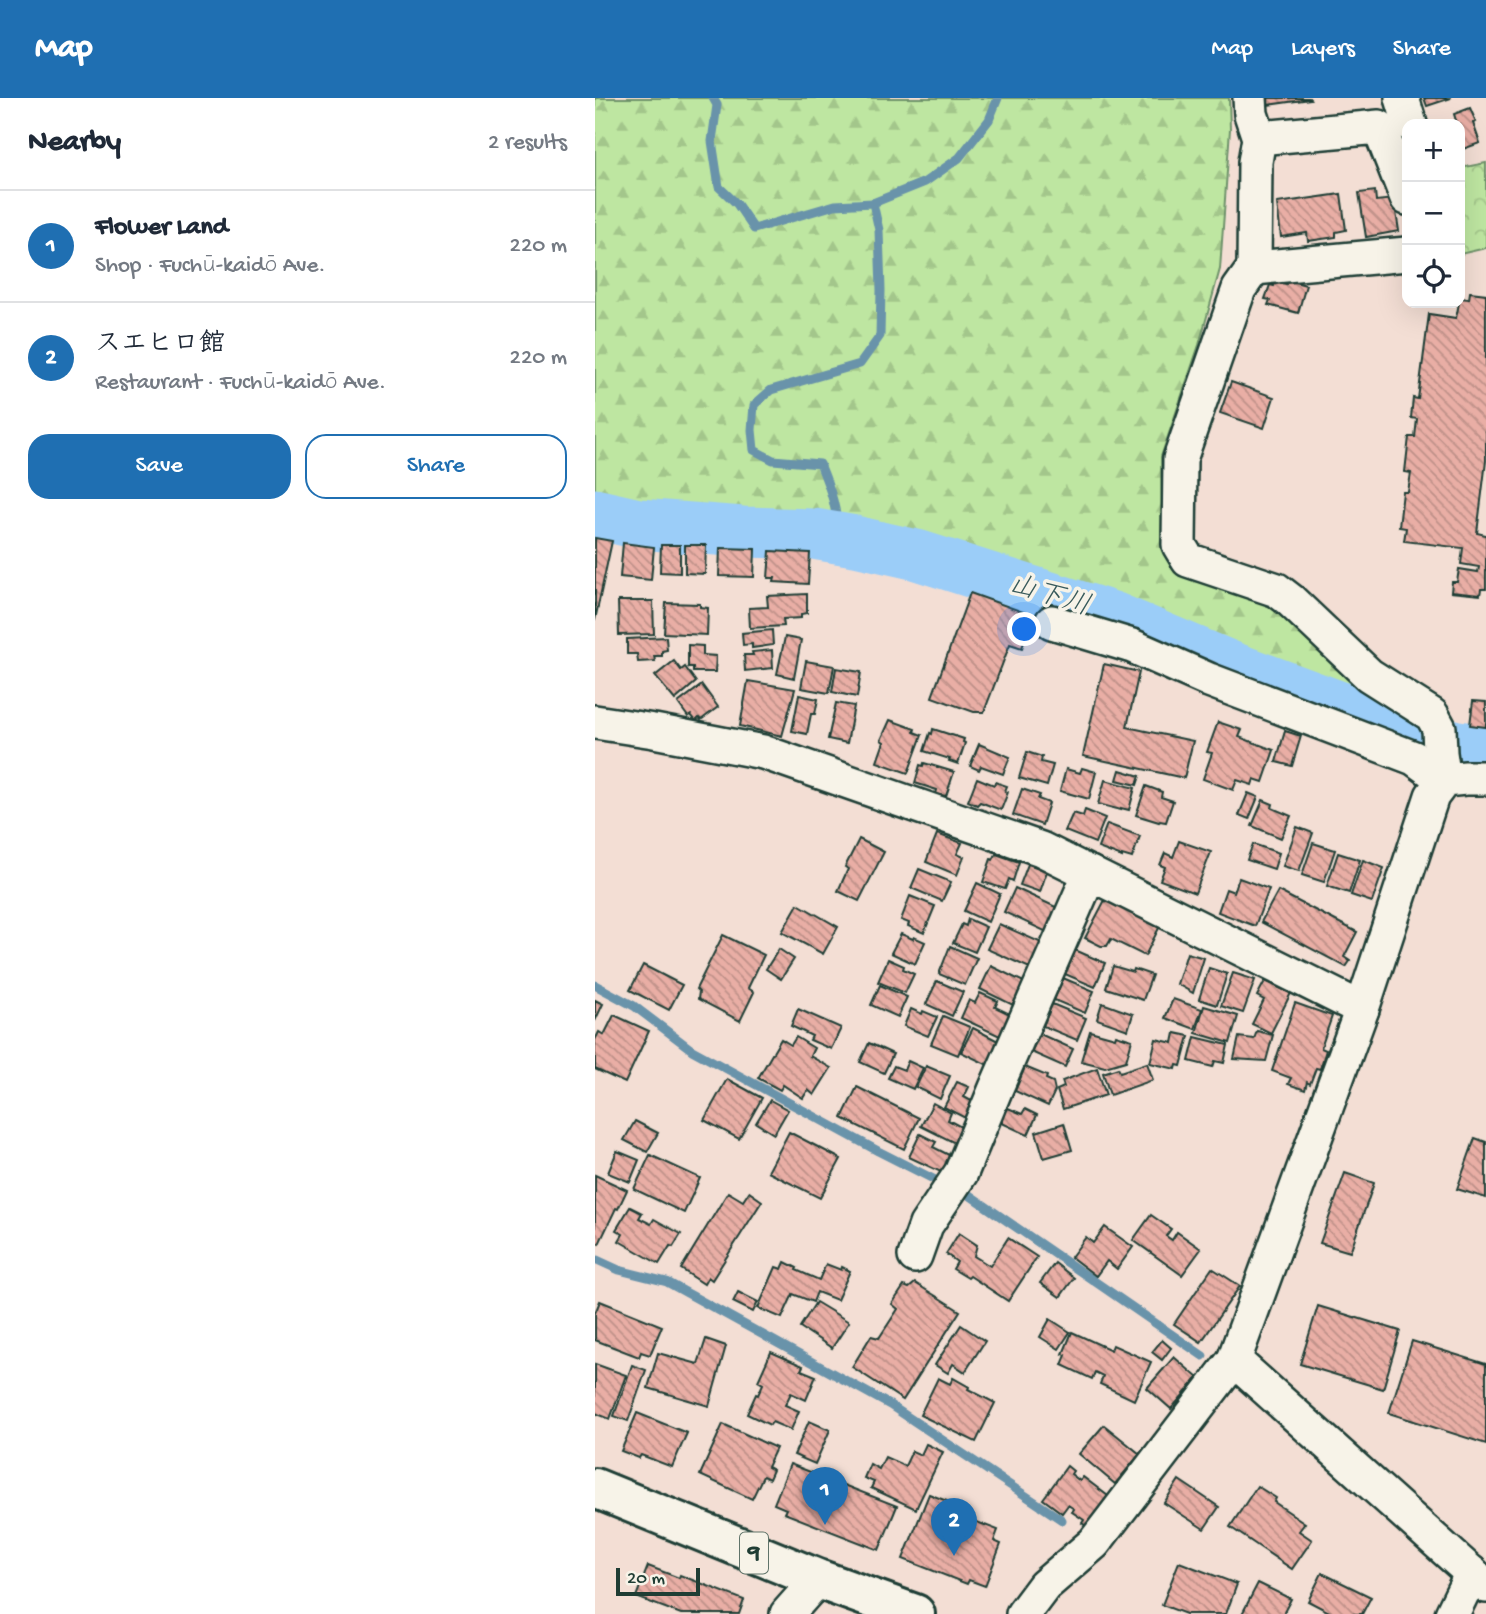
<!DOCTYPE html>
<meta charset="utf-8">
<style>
body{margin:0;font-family:"Gochi Hand","Klee One",sans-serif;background:#f6f6f7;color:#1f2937}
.controls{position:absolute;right:21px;top:21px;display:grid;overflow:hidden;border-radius:14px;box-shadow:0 7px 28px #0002}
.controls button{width:63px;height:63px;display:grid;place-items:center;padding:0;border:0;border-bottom:2px solid #e0e1e3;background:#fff;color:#1f2937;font:35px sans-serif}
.scale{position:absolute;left:21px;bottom:18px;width:84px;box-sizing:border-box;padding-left:7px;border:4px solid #1f3d34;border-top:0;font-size:19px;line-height:24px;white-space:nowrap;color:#1f3d34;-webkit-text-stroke:5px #f7f3e8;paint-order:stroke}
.you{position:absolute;left:430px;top:532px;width:24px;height:24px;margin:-18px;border:5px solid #fff;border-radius:50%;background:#1a73e8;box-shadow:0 0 0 10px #1a73e833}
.badge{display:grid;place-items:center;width:46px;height:46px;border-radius:50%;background:#1f6fb2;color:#fff;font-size:23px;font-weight:700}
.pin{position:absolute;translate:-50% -58px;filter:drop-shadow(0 2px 4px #0008)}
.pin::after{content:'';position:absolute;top:37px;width:24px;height:21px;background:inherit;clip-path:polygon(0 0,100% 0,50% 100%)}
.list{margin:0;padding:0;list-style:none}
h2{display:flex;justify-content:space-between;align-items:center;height:91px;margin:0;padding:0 28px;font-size:30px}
h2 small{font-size:23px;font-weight:400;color:#747a83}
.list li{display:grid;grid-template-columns:46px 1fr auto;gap:21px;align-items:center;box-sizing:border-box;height:112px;padding:0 28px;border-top:2px solid #e0e1e3}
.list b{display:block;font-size:26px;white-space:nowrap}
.list p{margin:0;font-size:23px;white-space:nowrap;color:#747a83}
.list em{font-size:23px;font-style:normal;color:#747a83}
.actions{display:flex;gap:14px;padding:21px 28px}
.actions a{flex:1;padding:16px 0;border:2px solid #1f6fb2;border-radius:21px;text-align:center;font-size:24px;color:#1f6fb2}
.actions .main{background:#1f6fb2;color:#fff}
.icon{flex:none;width:38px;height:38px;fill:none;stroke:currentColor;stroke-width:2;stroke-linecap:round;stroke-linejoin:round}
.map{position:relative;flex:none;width:891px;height:1516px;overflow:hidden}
header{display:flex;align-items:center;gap:42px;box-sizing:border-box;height:98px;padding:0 35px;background:#1f6fb2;color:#fff}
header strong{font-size:33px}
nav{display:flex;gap:38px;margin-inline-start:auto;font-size:24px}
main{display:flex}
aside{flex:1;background:#fff}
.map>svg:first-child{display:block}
.forest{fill:url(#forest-firs);stroke:#6e926a;stroke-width:2}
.park{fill:url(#park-crowns);stroke:#6e926a;stroke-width:2}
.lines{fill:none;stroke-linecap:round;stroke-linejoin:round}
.stream{stroke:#6993aa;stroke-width:9}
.river{stroke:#9bcdf8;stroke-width:51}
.building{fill:url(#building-back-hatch);stroke:#1f3d34;stroke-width:2}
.minor-casing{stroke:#1f3d34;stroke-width:38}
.major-casing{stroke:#1f3d34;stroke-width:44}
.minor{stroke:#f7f3e8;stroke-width:33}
.major{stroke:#f7f3e8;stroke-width:38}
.labels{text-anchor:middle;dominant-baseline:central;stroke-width:7;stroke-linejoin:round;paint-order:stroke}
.shield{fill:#f7f3e8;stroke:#60746a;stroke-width:2}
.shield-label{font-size:24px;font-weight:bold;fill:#1f3d34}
.water-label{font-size:28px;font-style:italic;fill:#385a5b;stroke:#f7f3e8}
</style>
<header>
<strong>Map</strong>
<nav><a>Map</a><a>Layers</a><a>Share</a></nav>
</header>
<main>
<aside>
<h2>Nearby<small>2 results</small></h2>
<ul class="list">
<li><span class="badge">1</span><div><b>Flower Land</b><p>Shop · Fuchū-kaidō Ave.</p></div><em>220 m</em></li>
<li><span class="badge">2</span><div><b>スエヒロ館</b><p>Restaurant · Fuchū-kaidō Ave.</p></div><em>220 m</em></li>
</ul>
<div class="actions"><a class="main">Save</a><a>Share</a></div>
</aside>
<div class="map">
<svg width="891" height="1516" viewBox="0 0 891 1516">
<defs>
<pattern id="forest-firs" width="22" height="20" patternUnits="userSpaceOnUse" patternTransform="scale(1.75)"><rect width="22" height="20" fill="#bee6a1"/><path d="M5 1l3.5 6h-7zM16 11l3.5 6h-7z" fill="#a3c68b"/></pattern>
<pattern id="park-crowns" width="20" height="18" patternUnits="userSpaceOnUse" patternTransform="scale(1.75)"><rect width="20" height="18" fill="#bee6a1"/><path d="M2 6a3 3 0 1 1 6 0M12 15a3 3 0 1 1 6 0" fill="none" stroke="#a3c68b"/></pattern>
<pattern id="building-back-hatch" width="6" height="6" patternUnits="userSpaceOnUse" patternTransform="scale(1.75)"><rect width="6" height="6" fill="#e9aea5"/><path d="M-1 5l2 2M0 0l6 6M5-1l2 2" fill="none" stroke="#bc8f87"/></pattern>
</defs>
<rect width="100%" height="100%" fill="#f3ded4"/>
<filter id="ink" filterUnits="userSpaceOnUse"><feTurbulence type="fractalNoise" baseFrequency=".0143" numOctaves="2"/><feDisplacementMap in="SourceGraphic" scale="14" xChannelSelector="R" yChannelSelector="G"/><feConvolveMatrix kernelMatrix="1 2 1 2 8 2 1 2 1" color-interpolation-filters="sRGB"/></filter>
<g filter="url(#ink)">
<!-- forest -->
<path class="forest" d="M0 0H634L635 31 625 171 604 247 566 359 568 450 582 473 678 508 821 618 820 627 663 565 523 506 327 447 262 432 214 427 149 426 49 413 0 399Z"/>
<!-- park -->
<path class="park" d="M891 65V150L865 156V70Z"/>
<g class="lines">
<!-- stream -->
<g class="stream">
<path d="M118 0 122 7 117 43 124 89 142 106 159 131 240 107 278 105 284 132 286 192 285 238 265 266 176 292 159 307 157 332 159 352 178 362 225 366C235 390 244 414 242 440"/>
<path d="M278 105 330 84 364 60 394 22 403 0"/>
<path d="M0 887 39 908 97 952 283 1053 350 1087"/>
<path d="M363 1092 370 1094 608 1258"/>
<path d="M0 1161 24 1172 72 1184 295 1307 467 1422"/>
</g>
<!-- river -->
<path class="river" d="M0 416 44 426 148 434 219 436 260 443 322 457 518 519 637 569 819 636 863 648 891 651"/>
</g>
<!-- building -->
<g class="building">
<path d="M671 0H714L715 1 672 7Z"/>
<path d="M829 0H856L832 8Z"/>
<path d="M875 10 881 24 878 25 885 45 865 52V26H862L859 16Z"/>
<path d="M780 93 781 103 799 101 804 133 771 139 764 95Z"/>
<path d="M746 96 751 132 741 134V139L713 143 712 135 686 139 682 105Z"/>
<path d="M692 182 711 187 703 215 673 207 675 202 670 201 675 187 679 188 681 183 691 186Z"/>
<path d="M875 194 891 196V363L882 435 891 437V491H886L885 497 856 494 857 484H862L864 471 883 474 884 469 866 466 868 450 809 443 811 430 804 429 808 394H813L816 375 810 374 814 339H820L822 321 816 320 818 300 823 301 834 216 861 220 865 200 874 201Z"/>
<path d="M636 284 679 299 669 330 625 315Z"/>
<path d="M0 440 17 443 0 522Z"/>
<path d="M28 445 59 449 56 482 25 479Z"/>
<path d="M66 447H85V475L65 474Z"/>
<path d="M90 447H111L110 476 90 475Z"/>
<path d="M125 450 160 451 159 479 124 478Z"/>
<path d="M175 453 215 455 213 486 179 484 180 480H173Z"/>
<path d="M375 495 442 519 437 533 433 532 427 550 415 546 389 614H379L337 599Z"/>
<path d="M212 496V515L206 516V520L188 521 189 528 155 530 154 510 173 509 172 498Z"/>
<path d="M23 503H58L59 536 24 537Z"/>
<path d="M71 505 105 506V509L113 510 112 537 69 535Z"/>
<path d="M177 532 178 547 157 550V546L148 547 147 535Z"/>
<path d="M71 539 72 552 67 553V558H59L60 563 43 564 42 556H32V541Z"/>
<path d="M190 539 206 542 199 580 182 576Z"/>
<path d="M93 547 108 548V557L121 558 120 574H98V569H93Z"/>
<path d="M177 552 178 570 150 573 149 557H158L157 554Z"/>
<path d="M79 563 86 572 90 569 101 584 80 602 60 578Z"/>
<path d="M211 563 239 568 234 595 206 590Z"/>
<path d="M509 566 544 574 532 629 598 643 589 680 488 658Z"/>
<path d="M241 570 266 574 262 599 237 594Z"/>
<path d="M153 583 200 591 187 638 145 628Z"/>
<path d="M107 587 123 609 106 622 104 620 101 623 96 617 93 619 83 605Z"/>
<path d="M204 597 223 601 220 616H216L212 636 197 633Z"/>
<path d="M878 603 891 604V629L875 627Z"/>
<path d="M241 605 259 608 252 645 233 641Z"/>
<path d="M295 622 320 631 319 634 327 637 313 675 282 664 289 644 286 642Z"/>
<path d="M623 624 647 632 644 639 679 652 668 684 659 681 657 687 642 682 638 692 608 681 617 655 612 654Z"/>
<path d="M338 631 369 641 368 644 370 645 363 666 354 663 355 661 329 653 335 635 337 636Z"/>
<path d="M690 633 706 638 697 668 681 664Z"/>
<path d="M384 646 415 659 408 676 386 668 384 672 375 668Z"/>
<path d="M432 654 447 659 446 664 458 667 452 688 424 680Z"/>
<path d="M329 665 359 674 351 698 341 696 342 692 320 685 325 667 328 668Z"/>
<path d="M487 670 501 674 494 701 465 693 471 671 485 675Z"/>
<path d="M525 672 545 678 542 687 522 682Z"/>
<path d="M382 680 399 687 400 684 412 688 410 693 413 694 406 712 385 704 382 707 373 703Z"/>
<path d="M510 682 540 690 534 712 526 710V712L503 706Z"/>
<path d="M551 688 567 694 566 699 578 703 571 724 565 723 564 724 541 717Z"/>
<path d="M427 691 445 697 443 701 454 705 447 727 418 717Z"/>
<path d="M653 695 663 699 654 721 644 717Z"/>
<path d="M668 702 678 706 677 710 696 718 686 740 657 728Z"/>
<path d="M490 712 510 720 500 745 470 733 478 715 488 718Z"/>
<path d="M512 726 545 738 537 760 527 757V759L503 750Z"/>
<path d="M702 729 718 735 704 773 688 768Z"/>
<path d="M342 736 367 745 362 756 369 759 362 777 331 764Z"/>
<path d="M264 741 289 754 264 803 243 793 253 771 250 769Z"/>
<path d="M584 743 616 754 600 795 565 782 570 769 565 767 570 755 578 759Z"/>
<path d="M718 745 740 752 729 784 707 777Z"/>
<path d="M658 746 684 755 679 771 652 762Z"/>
<path d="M743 755 765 762 754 795 732 788Z"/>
<path d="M401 756 424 764 418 783 414 781 410 791 388 784 396 761 398 762Z"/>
<path d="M768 762 789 770 777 804 756 797Z"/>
<path d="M433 766 452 773 445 794 425 787Z"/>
<path d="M324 771 356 784 347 803 316 790Z"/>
<path d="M644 780 674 791 660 828 623 814 631 791 639 794Z"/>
<path d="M382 785 405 796 393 824 369 813Z"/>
<path d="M420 790 465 811 454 835 409 814Z"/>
<path d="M683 793 762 834 749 859 755 863 751 869 666 824Z"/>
<path d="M315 798 340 808 329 835 313 828 314 825 306 822Z"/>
<path d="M511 800 565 828 550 858 516 841 512 848H506L490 840Z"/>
<path d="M203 806 243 829 228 856 187 834Z"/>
<path d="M373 821 391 829 380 854 358 845 367 826 371 828Z"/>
<path d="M404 826 449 846 437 871 392 851Z"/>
<path d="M306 836 318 841 319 839 330 844 320 866 296 855Z"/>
<path d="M128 837 169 857 153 890 159 894 145 923 103 901 104 894 101 891Z"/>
<path d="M355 848 382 860 370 887 344 876Z"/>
<path d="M184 851 199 861 186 881 171 871Z"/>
<path d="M480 852 510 865 500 889 470 876Z"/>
<path d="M592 855 609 860 598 895 582 886Z"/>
<path d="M293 861 309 868 308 871 319 876 310 895 283 884Z"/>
<path d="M48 867 87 887 74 912 35 892Z"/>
<path d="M396 868 433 886 425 903 421 901 418 907 385 891Z"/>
<path d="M518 868 538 874 539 871 557 877 548 902 511 890Z"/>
<path d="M614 870 632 876 622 907 604 901Z"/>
<path d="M638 875 660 882 648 915 626 908Z"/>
<path d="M468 880 499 893 490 915 459 902Z"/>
<path d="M342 883 368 894 357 918 331 906Z"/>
<path d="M670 883 696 895 676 935 657 926 669 902 662 898Z"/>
<path d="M285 887 312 899 303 919 276 907Z"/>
<path d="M385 895 403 903 400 909 417 917 407 939 366 920 374 902 380 905Z"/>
<path d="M578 901 607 911 600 931 570 920Z"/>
<path d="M0 902 8 906 0 923Z"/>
<path d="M507 905 538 916 533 932 502 921Z"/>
<path d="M700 905 737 918 726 950 731 952 725 971 721 970 715 986 712 984 710 992 693 986 696 980 677 973Z"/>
<path d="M457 906 491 920 482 942 448 928Z"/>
<path d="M609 908 643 918 635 945 601 935Z"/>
<path d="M203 911 246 930 236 951 215 942 217 938 196 928Z"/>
<path d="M316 911 327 916 328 913 342 919 333 938 309 928Z"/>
<path d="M19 917 54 933 30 985 0 971V942L4 934 9 937Z"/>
<path d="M348 918 375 929 363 957 336 946Z"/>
<path d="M378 930 407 945 395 968 366 954Z"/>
<path d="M495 933 520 940 521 937 537 942 531 963 510 969 486 963Z"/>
<path d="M662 933 678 937 671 963 639 961 644 939 659 941Z"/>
<path d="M580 935 594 938 586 968 582 967 581 971 555 965 561 941 578 945Z"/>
<path d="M445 936 478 951 470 969 436 954Z"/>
<path d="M201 939 219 950 215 958 236 970 219 997 213 992 208 1000 188 987 185 992 163 980 186 941 196 947Z"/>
<path d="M600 939 633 947 629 965 620 963 618 969 594 963Z"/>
<path d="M274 945 298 956 289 975 265 964Z"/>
<path d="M313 963 328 970 318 991 293 980 299 968 309 972Z"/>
<path d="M552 965 558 982 515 997 508 975 523 970 525 974Z"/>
<path d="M331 968 355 978 345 1001 321 989Z"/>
<path d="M430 969 452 978 451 981 458 984 460 993 453 1008 420 993Z"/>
<path d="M502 970 511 997 468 1011 462 992 469 989 467 983Z"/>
<path d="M132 981 167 1000 144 1041 109 1022Z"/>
<path d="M362 984 374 989 369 999 382 1006 374 1022 349 1009Z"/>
<path d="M262 989 324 1020 309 1051 247 1020Z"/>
<path d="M175 1002 193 1012 179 1036 161 1025Z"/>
<path d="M338 1005 356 1015 353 1022 368 1030 360 1045 326 1028Z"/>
<path d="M413 1010 427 1016 430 1011 442 1017 433 1037 407 1025Z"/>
<path d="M40 1023 63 1035 52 1054 29 1042Z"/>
<path d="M469 1025 477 1052 449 1060 441 1034Z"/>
<path d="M194 1034 246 1061 225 1100 173 1074Z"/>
<path d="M325 1036 341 1044 338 1049 356 1058 348 1075 314 1059Z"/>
<path d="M880 1040 891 1044V1100L862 1091Z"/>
<path d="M22 1053 44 1062 35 1084 13 1075Z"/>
<path d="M55 1057 105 1080 89 1115 39 1091Z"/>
<path d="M750 1075 779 1085 755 1154 725 1145Z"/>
<path d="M0 1077 32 1092 23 1111 21 1110 4 1146 0 1144Z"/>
<path d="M133 1094 148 1103 154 1094 167 1103 117 1182 113 1179 109 1186 86 1171Z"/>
<path d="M35 1109 47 1115 44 1120 56 1126 59 1121 86 1136 78 1149 75 1148 64 1166 24 1143 28 1136 21 1132Z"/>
<path d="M556 1117 576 1131 571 1138 577 1142 582 1134 606 1151 587 1177 538 1142Z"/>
<path d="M510 1129 538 1149 522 1171 512 1163 501 1178 476 1159 491 1139 498 1145Z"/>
<path d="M364 1135 382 1147 379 1158 395 1168 413 1140 442 1159 413 1203 375 1178 373 1180 358 1171 362 1164 351 1156Z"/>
<path d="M190 1164 202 1170 201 1172 224 1182 231 1166 246 1172 247 1169 255 1173 242 1202 222 1194 218 1204 198 1196 187 1220 163 1210 181 1169 187 1171Z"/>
<path d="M460 1165 479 1180 465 1199 445 1185Z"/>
<path d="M617 1170 645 1188 606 1244 579 1226Z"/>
<path d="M320 1185 365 1213 308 1302 257 1269 276 1238 284 1240 303 1211 297 1206 309 1188 314 1190Z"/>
<path d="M143 1194 163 1204 158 1214 138 1204Z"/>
<path d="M5 1203 67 1228 55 1257 46 1254 44 1259 0 1242V1215Z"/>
<path d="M221 1204 254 1224 237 1250 205 1229Z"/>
<path d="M723 1208 805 1233 788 1291 705 1266Z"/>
<path d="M455 1221 475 1234 464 1251 445 1239Z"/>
<path d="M366 1227 390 1243 370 1274 358 1266 353 1275 340 1267Z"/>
<path d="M477 1234 516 1252 518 1247 556 1264 539 1302 505 1286 508 1278 500 1274 497 1281 467 1267 471 1257 468 1256Z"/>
<path d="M111 1241 131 1248 114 1308 53 1290 63 1255 103 1266Z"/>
<path d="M567 1242 576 1250 567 1262 557 1254Z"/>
<path d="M817 1243 891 1266V1346L794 1315Z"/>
<path d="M176 1254 208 1268 206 1272 221 1278 211 1302 196 1295 190 1307 204 1313 196 1332 177 1324 175 1327 152 1316 161 1296 163 1297 168 1286 163 1283Z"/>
<path d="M579 1259 603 1280 576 1311 552 1290Z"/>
<path d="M0 1266 31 1277 15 1321 0 1315Z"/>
<path d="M37 1267 51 1272 33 1323 19 1318Z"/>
<path d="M343 1280 355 1286 358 1280 374 1289 373 1291 400 1305 381 1344 325 1317Z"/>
<path d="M42 1315 92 1335 77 1369 46 1357 44 1360 26 1353Z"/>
<path d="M214 1323 235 1332 220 1366 199 1357Z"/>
<path d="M128 1326 181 1350 172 1369 178 1372 174 1381 168 1378 157 1401 105 1377Z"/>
<path d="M509 1327 545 1356 520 1386 484 1356Z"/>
<path d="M331 1346 348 1354 321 1411 276 1390 279 1384 269 1380 275 1366 284 1371 290 1359 310 1368 317 1353 326 1357Z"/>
<path d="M195 1366 302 1408 284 1452 189 1415 191 1411 179 1406Z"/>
<path d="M472 1368 478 1373 476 1376 485 1383 488 1379 513 1398 491 1428 487 1425 489 1422 477 1414 479 1411 473 1407 467 1415 448 1401Z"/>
<path d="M584 1382 624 1409 609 1431 569 1405Z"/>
<path d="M662 1388 681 1400 679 1404 710 1425 704 1433 717 1442 697 1471 635 1429Z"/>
<path d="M334 1396 362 1407 358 1415 403 1432 399 1443 406 1446 390 1488 374 1482 372 1486 308 1461Z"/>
<path d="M584 1464 642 1486 631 1516H591L567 1507Z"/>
<path d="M53 1468 84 1480 85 1477 149 1502 144 1516H86L41 1499Z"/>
<path d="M727 1475 776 1499 767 1516H738L713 1503Z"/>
<path d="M663 1485 696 1501 688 1516H647Z"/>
</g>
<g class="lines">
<!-- minor casing -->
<g class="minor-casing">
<g id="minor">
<path d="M655 0 656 16 664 40 660 64 659 170 644 191 585 361 584 447 593 462 682 492 695 502 774 577 837 617 844 630 845 655 849 682"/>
<path d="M807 0 815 26"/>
<path d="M664 40 784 29 812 100"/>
<path d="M659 170 812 156"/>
<path d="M457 524 537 548 614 582 819 660 849 682"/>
<path d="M0 624 59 633 168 654 446 751 767 911"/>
<path d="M320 1158 331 1127 366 1075 401 990 495 775"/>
<path d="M639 1262 891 1488"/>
<path d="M192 1516 223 1481"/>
<path d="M428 1516 449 1488 499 1445 639 1262 767 911 837 698 849 682 871 680H891"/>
<path d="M857 1516 877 1475"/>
</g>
</g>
<!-- major casing -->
<g class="major-casing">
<path id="major" d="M0 1390 223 1481 320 1516"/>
</g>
<!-- minor -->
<use href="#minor" class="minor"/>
<!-- major -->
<use href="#major" class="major"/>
</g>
</g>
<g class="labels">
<!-- shield labels -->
<rect class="shield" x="145" y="1434.5" width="28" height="41" rx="5"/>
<g class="shield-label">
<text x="159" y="1455">9</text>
</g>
<!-- water labels -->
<g class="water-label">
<text transform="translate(454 499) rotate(17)">山下川</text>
</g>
</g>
</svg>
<div class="controls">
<button>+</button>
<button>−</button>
<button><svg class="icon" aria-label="locate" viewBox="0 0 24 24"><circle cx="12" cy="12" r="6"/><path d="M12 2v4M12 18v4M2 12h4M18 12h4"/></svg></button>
</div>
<div class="scale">20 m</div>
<div class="you"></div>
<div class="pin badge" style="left:230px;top:1427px">1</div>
<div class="pin badge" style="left:359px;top:1458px">2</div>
</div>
</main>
